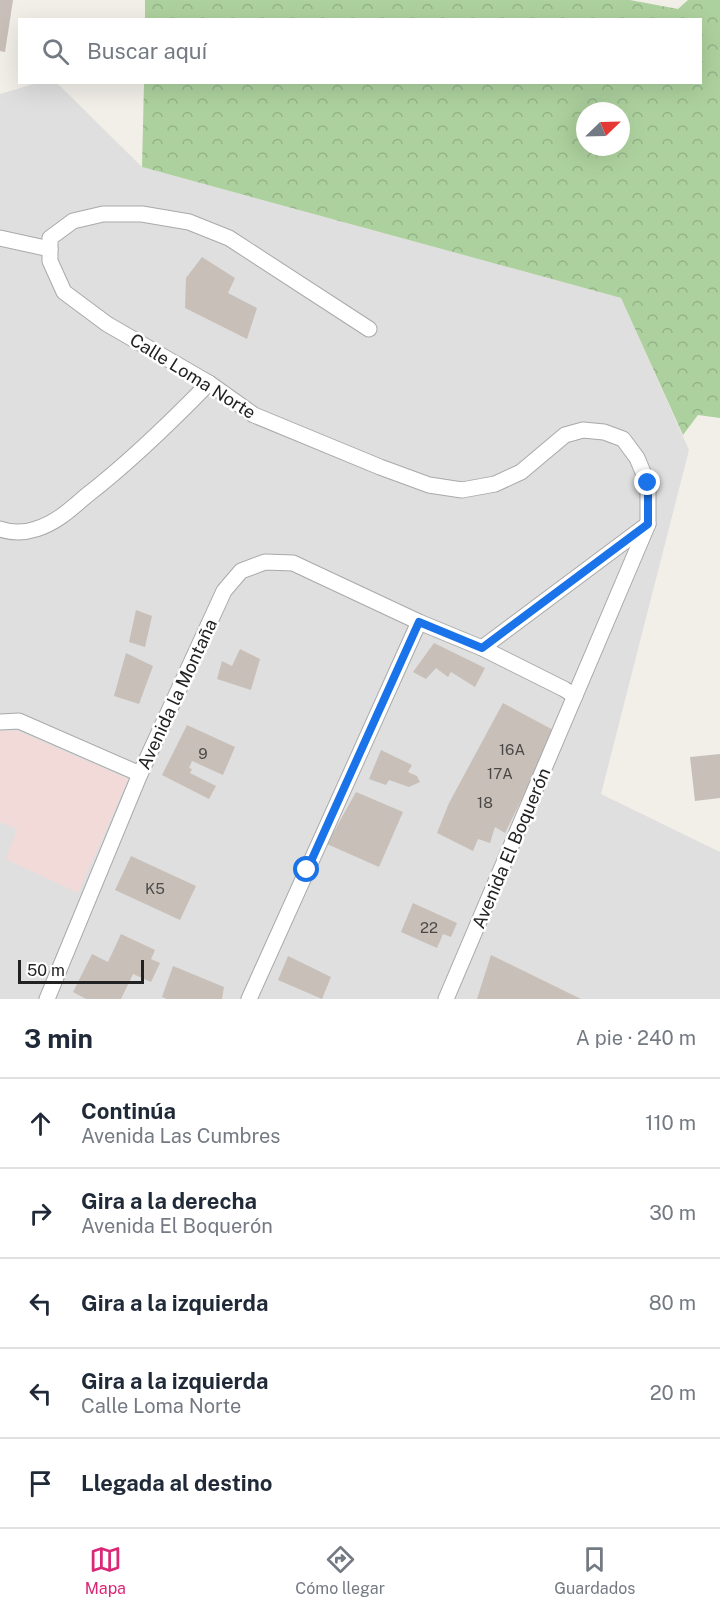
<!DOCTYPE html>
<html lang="es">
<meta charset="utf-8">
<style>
body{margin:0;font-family:"Public Sans",sans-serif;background:#f2f2f3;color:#1f2937}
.compass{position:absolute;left:576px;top:102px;width:54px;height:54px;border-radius:50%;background:#fff;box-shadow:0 6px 24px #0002;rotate:67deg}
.scale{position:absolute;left:18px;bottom:15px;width:126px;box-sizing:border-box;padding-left:6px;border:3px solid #222;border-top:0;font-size:16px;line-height:21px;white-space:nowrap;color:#222;-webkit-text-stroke:4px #fff;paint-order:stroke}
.stop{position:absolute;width:18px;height:18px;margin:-14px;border:4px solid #1a73e8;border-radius:50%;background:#fff}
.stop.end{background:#1a73e8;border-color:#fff;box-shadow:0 2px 6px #0008}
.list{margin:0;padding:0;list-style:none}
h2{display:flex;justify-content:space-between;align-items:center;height:78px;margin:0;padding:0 24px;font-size:26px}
h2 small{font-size:20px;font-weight:400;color:#747a83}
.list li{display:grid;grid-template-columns:39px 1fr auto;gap:18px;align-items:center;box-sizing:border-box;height:90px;padding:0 24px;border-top:2px solid #e0e1e3}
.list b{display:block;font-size:22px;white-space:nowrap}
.list p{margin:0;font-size:20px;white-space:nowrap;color:#747a83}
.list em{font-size:20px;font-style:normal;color:#747a83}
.icon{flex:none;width:33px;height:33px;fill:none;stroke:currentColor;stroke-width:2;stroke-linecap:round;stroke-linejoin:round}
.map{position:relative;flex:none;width:720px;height:999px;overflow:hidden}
.search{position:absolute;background:#fff;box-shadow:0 6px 24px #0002;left:18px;right:18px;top:18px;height:66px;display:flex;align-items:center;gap:15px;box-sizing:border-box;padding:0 21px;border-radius:0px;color:#747a83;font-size:22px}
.sheet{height:528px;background:#fff}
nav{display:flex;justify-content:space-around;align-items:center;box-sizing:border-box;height:84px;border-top:2px solid #e0e1e3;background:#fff;font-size:16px;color:#747a83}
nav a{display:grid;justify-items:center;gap:3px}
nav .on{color:#db2777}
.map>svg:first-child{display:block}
.residential{fill:#e0dfdf}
.commercial{fill:#f2dad9}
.forest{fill:url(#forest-crowns);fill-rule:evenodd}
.building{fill:#c7bfb8}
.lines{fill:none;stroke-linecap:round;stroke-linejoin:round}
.minor-casing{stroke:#a9a9a9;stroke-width:17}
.minor{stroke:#fff;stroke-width:15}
.route{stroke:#1a73e8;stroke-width:8}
.labels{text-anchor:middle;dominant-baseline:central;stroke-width:5;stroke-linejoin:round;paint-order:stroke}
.number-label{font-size:15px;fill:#4b4948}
.street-label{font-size:18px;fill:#222;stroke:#fff}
</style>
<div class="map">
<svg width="720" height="999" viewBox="0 0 720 999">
<defs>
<pattern id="forest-crowns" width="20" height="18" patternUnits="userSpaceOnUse" patternTransform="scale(1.5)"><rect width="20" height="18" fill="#add19e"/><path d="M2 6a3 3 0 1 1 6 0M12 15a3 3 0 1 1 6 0" fill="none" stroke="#95b388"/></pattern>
</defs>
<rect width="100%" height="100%" fill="#f2efe9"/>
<!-- residential -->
<path class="residential" d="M37 83H57L142 167 621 298 689 450 601 794 720 852V999H0V94Z"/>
<!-- commercial -->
<path class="commercial" d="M0 731H17L128 779 78 893 6 859 17 829 0 822Z"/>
<!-- forest -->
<path class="forest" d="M145 0H630L678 9 688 0H720V418L698 415 683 435 621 298 142 167 144 83 700 82V20H145ZM585 111H621V147H585Z"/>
<!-- building -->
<g class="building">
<path d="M0 0H13L5 52 0 51Z"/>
<path d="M202 257 235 278 228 293 257 308 247 339 185 308 186 278Z"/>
<path d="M136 610 152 616 145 647 129 642Z"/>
<path d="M434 643 485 668 475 687 451 672 448 677 436 668 426 679 413 672Z"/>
<path d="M240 649 260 659 251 690 217 679 222 661 232 666Z"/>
<path d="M126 653 153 666 139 704 114 696Z"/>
<path d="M503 703 557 732 534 774 505 833 495 827 490 843 478 839 473 851 437 833 449 803Z"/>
<path d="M187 725 235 747 223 775 192 761 189 768 192 769 190 773 216 786 209 799 162 775Z"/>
<path d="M381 750 412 765 408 772 417 776 420 782 409 787 389 780 386 785 369 779Z"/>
<path d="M720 754V798L695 801 690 757Z"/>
<path d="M356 792 403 812 379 867 327 844Z"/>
<path d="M131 856 196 886 180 920 115 890Z"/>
<path d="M413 903 457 923 451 937 443 934 437 948 401 932Z"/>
<path d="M121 934 155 950 151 959 160 963 151 982 133 974 121 999H86L73 992 92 954 108 962Z"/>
<path d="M491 955 581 999H477Z"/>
<path d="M288 956 331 977 322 999 278 980Z"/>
<path d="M173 966 224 987 222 999H167L162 997Z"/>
</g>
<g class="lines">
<!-- minor casing -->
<g class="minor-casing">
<g id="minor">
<path d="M0 238 50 249"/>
<path d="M369 329 229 238 189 222 142 214H103L73 221 50 238V261L64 292 107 324 209 383 254 415 380 467 429 485 462 490 495 484 521 472 565 435 583 430 604 432 623 439 637 458 648 484V524L446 999"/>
<path d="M0 529C12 533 24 533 36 529 56 523 71 509 86 496 130 462 170 423 209 383"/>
<path d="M482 648 648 524"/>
<path d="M0 722 19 721 140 774"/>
<path d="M47 999 140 774 224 591 241 571 265 562 293 563 419 622 482 648 564 689 575 696"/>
<path d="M249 999 419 622"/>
</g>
</g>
<!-- minor -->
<use href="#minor" class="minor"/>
</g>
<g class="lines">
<!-- route -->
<path class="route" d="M307 870 419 622 482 648 648 524V483"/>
</g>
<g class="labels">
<!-- number labels -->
<g class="number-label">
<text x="512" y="749">16A</text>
<text x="203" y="753">9</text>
<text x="500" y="773">17A</text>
<text x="485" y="802">18</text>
<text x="155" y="888">K5</text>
<text x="429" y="927">22</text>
</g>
<!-- street labels -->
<g class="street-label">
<text transform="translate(193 376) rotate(32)">Calle Loma Norte</text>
<text transform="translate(177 694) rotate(-65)">Avenida la Montaña</text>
<text transform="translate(511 848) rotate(-67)">Avenida El Boquerón</text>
</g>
</g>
</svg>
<svg class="compass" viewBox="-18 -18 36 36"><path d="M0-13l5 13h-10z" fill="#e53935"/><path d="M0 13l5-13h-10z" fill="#747a83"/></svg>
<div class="scale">50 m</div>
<div class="stop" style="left:307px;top:870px"></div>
<div class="stop end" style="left:648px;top:483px"></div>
<div class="search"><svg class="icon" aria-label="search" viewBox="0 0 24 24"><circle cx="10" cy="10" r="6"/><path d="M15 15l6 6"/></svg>Buscar aquí</div>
</div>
<section class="sheet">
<h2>3 min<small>A pie · 240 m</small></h2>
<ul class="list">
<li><svg class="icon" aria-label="ahead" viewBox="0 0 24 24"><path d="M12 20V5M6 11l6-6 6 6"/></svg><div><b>Continúa</b><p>Avenida Las Cumbres</p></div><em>110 m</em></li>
<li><svg class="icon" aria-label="right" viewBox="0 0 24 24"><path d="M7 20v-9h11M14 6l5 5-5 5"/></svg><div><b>Gira a la derecha</b><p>Avenida El Boquerón</p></div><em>30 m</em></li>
<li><svg class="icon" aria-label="left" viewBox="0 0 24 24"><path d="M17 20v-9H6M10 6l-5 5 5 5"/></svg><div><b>Gira a la izquierda</b></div><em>80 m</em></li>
<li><svg class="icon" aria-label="left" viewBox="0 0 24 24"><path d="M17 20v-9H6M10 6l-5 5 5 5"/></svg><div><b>Gira a la izquierda</b><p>Calle Loma Norte</p></div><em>20 m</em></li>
<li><svg class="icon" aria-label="arrive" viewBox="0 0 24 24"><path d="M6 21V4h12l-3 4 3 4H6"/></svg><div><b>Llegada al destino</b></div></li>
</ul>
</section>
<nav>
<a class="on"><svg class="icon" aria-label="map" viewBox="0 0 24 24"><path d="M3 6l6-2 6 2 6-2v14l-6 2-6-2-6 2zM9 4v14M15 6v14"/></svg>Mapa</a>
<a><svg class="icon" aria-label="directions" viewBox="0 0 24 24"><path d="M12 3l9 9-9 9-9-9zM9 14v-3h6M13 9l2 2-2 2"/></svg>Cómo llegar</a>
<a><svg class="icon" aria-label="saved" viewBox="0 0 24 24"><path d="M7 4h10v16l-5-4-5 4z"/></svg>Guardados</a>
</nav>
